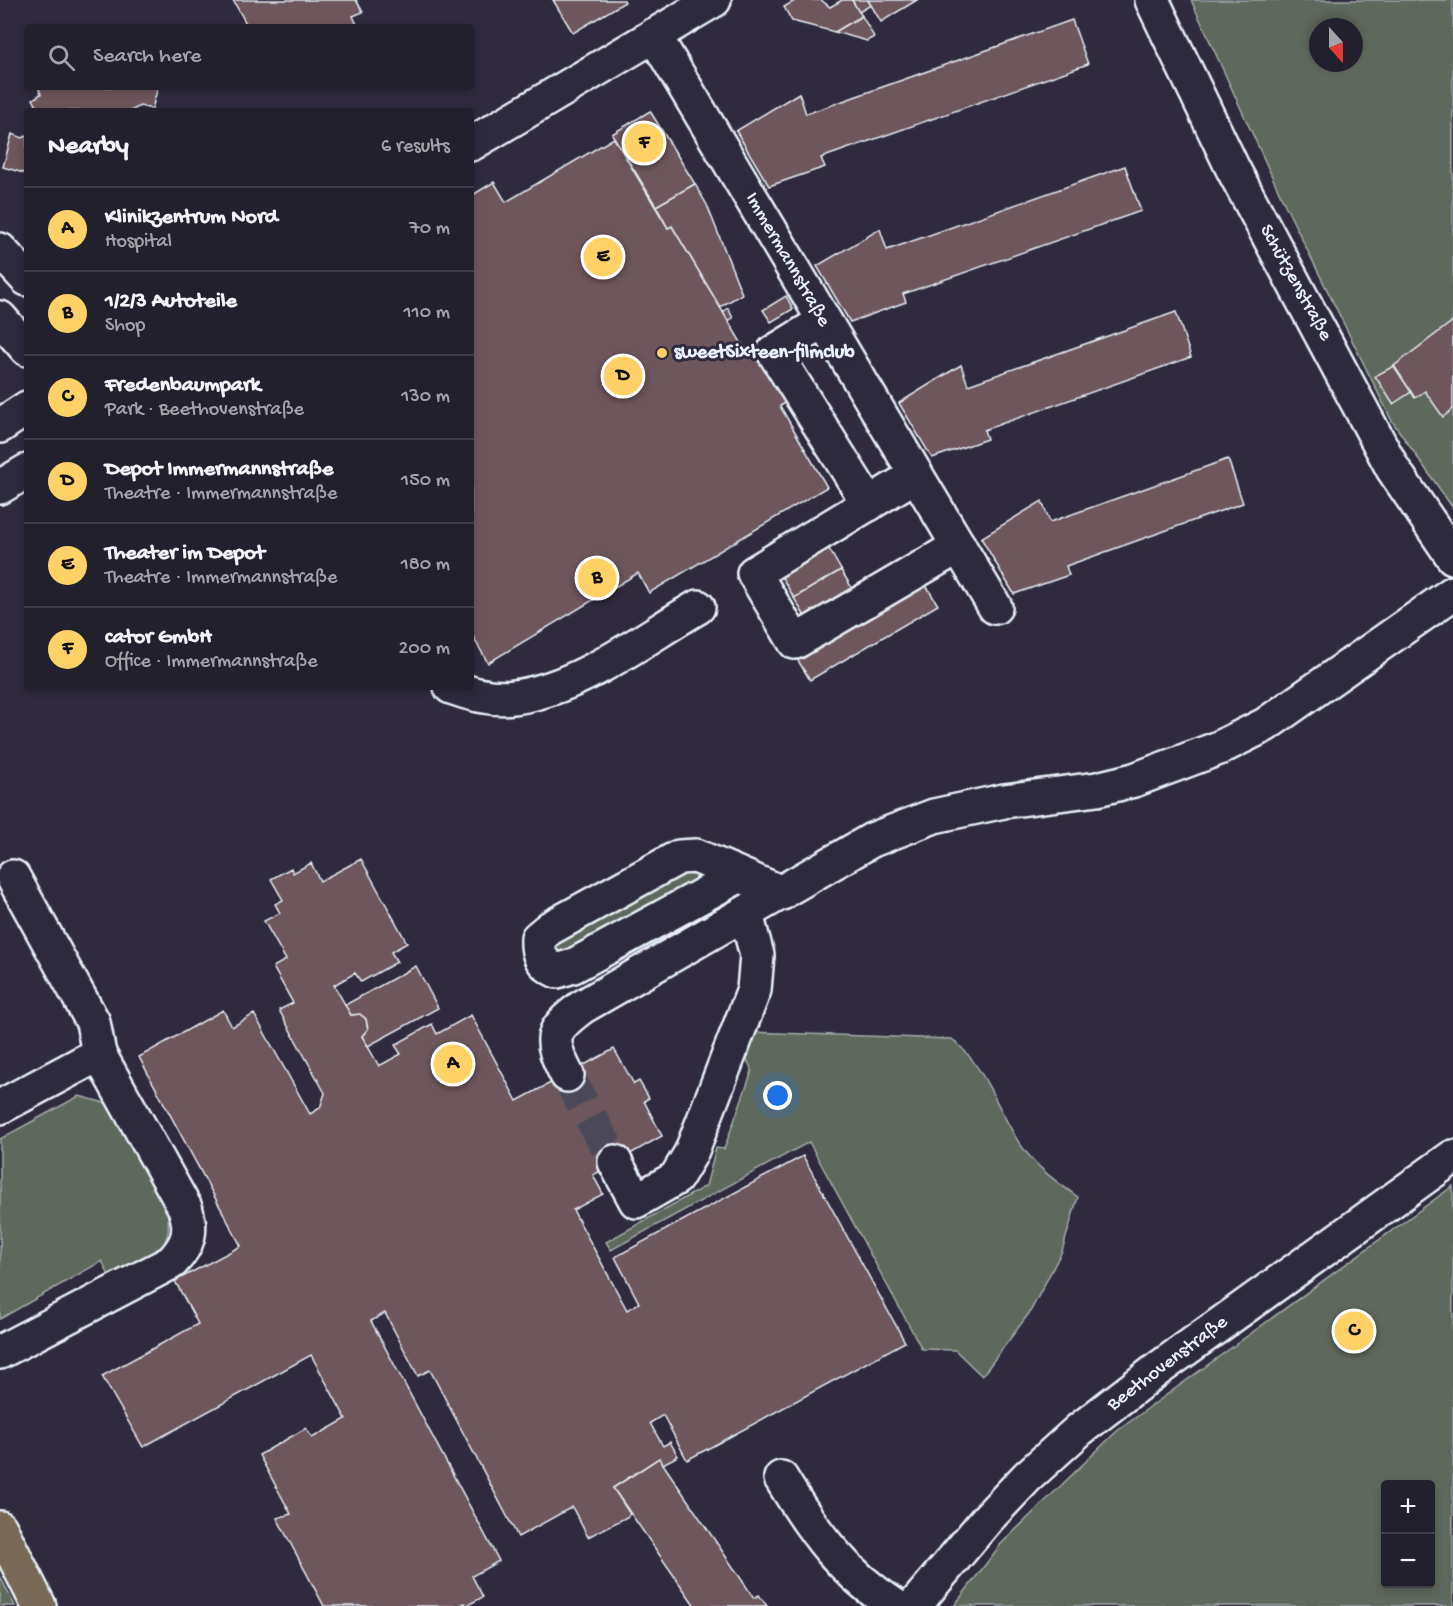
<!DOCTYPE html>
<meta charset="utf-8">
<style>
body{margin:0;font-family:"Gochi Hand",sans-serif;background:#2b2836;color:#f1f3f6}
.controls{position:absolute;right:18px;bottom:18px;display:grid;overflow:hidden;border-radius:6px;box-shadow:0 3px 9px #0003}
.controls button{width:54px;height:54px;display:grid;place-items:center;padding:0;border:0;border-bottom:2px solid #403e4a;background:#23202e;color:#f1f3f6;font:30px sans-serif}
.compass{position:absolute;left:1309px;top:18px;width:54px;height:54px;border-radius:50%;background:#23202e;box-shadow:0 3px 9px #0003;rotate:159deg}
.you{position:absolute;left:778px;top:1096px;width:21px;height:21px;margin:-15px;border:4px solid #fff;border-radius:50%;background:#1a73e8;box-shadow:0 0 0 9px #1a73e833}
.badge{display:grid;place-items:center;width:39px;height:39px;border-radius:50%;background:#ffd166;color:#111;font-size:20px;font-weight:700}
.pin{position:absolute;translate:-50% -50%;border:3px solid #fff;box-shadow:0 2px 6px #0006}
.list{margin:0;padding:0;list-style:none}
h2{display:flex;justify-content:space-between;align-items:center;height:78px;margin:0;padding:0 24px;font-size:26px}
h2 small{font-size:20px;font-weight:400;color:#a3a3aa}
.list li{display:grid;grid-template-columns:39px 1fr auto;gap:18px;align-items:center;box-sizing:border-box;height:84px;padding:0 24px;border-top:2px solid #403e4a}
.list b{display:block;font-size:22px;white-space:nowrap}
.list p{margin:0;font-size:20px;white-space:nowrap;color:#a3a3aa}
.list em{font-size:20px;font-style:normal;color:#a3a3aa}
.icon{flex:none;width:33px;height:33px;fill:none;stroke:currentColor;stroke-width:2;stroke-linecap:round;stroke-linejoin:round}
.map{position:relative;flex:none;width:1453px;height:1606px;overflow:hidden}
.search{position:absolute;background:#23202e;box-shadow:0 3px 9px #0003;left:24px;top:24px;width:450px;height:66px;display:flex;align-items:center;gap:15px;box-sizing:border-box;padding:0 21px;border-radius:6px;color:#a3a3aa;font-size:22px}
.panel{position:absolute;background:#23202e;box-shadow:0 3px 9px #0003;left:24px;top:108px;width:450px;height:582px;border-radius:6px}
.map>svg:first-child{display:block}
.green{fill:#5e685c;stroke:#a3acaa;stroke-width:1.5;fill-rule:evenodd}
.building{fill:#6d565c;stroke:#e8f1f8;stroke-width:1.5}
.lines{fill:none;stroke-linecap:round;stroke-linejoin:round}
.minor-tunnel{stroke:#4b4859;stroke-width:33;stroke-dasharray:33 16;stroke-linecap:butt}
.minor-casing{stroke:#e8f1f8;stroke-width:38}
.major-casing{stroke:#e8f1f8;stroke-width:38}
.minor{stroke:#2f2a3d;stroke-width:33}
.major{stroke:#776954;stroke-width:33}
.poi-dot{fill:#ffd166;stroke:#2f2a3d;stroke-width:2}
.labels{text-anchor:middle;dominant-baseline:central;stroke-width:6;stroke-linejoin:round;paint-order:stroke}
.street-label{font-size:20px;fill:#e8f1f8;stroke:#2f2a3d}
.poi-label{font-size:20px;font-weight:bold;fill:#e8f1f8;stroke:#2f2a3d;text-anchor:start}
</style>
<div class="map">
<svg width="1453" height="1606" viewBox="0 0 1453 1606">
<rect width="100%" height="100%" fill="#2f2a3d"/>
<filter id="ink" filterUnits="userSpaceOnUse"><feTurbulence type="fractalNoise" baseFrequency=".0167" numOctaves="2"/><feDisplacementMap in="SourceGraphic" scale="12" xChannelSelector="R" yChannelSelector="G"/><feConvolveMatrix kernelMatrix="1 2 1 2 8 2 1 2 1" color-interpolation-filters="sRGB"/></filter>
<g filter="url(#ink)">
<!-- green -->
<g class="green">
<path d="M1191 0H1453V508L1392 421 1286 207ZM1318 27H1354V63H1318Z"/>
<path d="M681 866 700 871 702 881 557 960 553 936Z"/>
<path d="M750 1032 952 1039C985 1065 997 1109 1020 1144 1036 1167 1055 1181 1078 1197L1062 1251 1030 1312 982 1376 955 1350 922 1349 809 1142 611 1250 606 1242 706 1186 716 1148 724 1149 752 1071 743 1050Z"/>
<path d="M79 1096 116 1106C131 1134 184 1212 164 1243 153 1259 128 1271 112 1282L102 1261 0 1319V1139Z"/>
<path d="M1453 1186V1606H954L1001 1544 1117 1431ZM1430 1484V1584H1386V1484Z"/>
<path d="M0 1576 15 1606H0Z"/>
</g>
<!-- building -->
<g class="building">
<path d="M233 0H356L363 12 353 16 358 27H248Z"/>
<path d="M553 0H624L625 2 573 33Z"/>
<path d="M796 0H821L830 7 842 0H852L862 16 835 32 792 21 784 7Z"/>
<path d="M852 0H868L871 5 859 12Z"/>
<path d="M868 0H917L881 22Z"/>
<path d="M862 16 874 37 867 41 835 32Z"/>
<path d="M1072 20 1088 64 821 158 825 167 769 186 736 131 799 93 806 114Z"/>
<path d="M38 87H158L152 109 140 106 131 111H36L39 110 33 99 41 94Z"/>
<path d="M650 111 695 184 656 206 612 134Z"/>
<path d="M12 134 23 138 27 135V174L3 167Z"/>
<path d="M614 138 668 228 672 226 746 351 755 345 789 401 780 406 827 487 649 593 638 573 488 663 471 633V196L494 182 506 202Z"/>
<path d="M1125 166 1141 211 903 294 906 302 850 322 817 266 880 229 887 250Z"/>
<path d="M695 184 707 205 742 294 720 307 672 226 668 228 656 206Z"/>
<path d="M786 296 793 309 771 322 763 310Z"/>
<path d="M728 308 733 318 728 321 723 312Z"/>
<path d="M1176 312 1191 357 984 430 987 439 932 458 899 403 961 365 968 385Z"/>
<path d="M1453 321V409L1443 417 1425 391 1415 398 1394 366Z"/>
<path d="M1394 366 1411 392 1393 404 1375 376Z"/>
<path d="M1228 459 1243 503 1066 566 1069 575 1014 594 981 538 1042 501 1050 522Z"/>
<path d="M828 547 841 570 794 598 780 574Z"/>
<path d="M841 570 855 593 807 620 794 598Z"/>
<path d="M925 584 938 605 810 680 797 659Z"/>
<path d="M361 859 407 943 391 952 397 962 361 982 355 973 334 985 351 1015 360 1014 366 1019 368 1029 362 1036 379 1066 401 1054 395 1045 432 1024 437 1034 471 1015 517 1101 614 1049 634 1084 639 1081 649 1098 644 1101 662 1136 593 1175 603 1194 573 1210 627 1310 639 1303 615 1257 803 1156 905 1342 687 1460 663 1415 650 1423 663 1446 670 1442 678 1456 663 1464 659 1458 613 1488 630 1514 627 1517 588 1537 572 1507 518 1537 430 1370 418 1376 385 1313 371 1321 499 1561 472 1576 483 1597 466 1606 465 1603 459 1606H324L277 1518 291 1514 259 1455 306 1428 312 1438 346 1419 311 1355 143 1447 102 1376 198 1324 175 1281 241 1246 139 1057 223 1010 232 1027 254 1014 310 1114 320 1108 325 1093 279 1010 293 1003 273 967 286 960 264 921 280 913 275 904 283 900 271 879 291 868 293 873 311 863 320 881Z"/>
<path d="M416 966 438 1008 368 1046 362 1036 368 1029 366 1019 360 1014 351 1015 345 1005Z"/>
<path d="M659 1458 754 1598 759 1595 767 1606H695L613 1488Z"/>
</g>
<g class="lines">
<!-- minor-tunnel -->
<path class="minor-tunnel" d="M567 1075 615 1162"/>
<!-- minor casing -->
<g class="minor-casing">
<g id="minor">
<path d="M1152 0 1233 169 1393 469 1453 557"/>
<path d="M654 35 995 607"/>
<path d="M471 144 714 0"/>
<path d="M0 250 27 279"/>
<path d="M0 318 27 349"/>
<path d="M823 322 774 352 869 504"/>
<path d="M0 426 27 408"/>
<path d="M916 475 754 573 795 642 959 546"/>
<path d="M0 487 27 471"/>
<path d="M451 687C470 694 493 700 514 697 581 688 641 640 698 607"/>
<path d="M738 876 573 966 557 971C542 964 537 955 538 938L550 928 679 857 696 856 782 893"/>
<path d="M567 1075C548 1038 550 1031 582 1007L872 840 934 816 1004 801 1097 789 1134 780 1219 748 1265 725 1453 593"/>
<path d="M0 1107 99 1054 93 1022 13 877"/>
<path d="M615 1162 636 1201 676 1178 691 1153 754 990 757 955 746 914"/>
<path d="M0 1352 172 1262C188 1245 193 1232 185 1208L99 1054"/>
<path d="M781 1478C813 1531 842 1572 895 1606"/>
<path d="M914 1606 988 1518 1027 1477 1079 1430 1158 1369 1453 1157"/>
</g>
</g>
<!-- major casing -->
<g class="major-casing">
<path id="major" d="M0 1528 39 1606"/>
</g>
<!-- minor -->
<use href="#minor" class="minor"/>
<!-- major -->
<use href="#major" class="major"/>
</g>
</g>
<!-- markers -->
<circle class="poi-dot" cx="662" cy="353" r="6"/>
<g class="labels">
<!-- street labels -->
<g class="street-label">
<text transform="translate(787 260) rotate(60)">Immermannstraße</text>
<text transform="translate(1295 283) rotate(61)">Schützenstraße</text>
<text transform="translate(1168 1364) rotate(-37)">Beethovenstraße</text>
</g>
<!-- poi labels -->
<g class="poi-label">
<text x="674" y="353">sweetSixteen-filmclub</text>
</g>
</g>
</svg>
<div class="controls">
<button>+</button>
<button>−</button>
</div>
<svg class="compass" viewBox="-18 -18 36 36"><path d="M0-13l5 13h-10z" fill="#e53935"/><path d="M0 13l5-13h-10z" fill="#a3a3aa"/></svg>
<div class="you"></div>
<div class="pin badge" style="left:453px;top:1064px">A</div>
<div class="pin badge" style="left:597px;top:578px">B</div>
<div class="pin badge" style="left:1354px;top:1331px">C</div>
<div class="pin badge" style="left:623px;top:376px">D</div>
<div class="pin badge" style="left:603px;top:257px">E</div>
<div class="pin badge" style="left:644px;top:143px">F</div>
<div class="search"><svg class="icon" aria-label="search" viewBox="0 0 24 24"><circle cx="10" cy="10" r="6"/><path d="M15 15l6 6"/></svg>Search here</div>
<section class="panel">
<h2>Nearby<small>6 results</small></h2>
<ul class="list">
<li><span class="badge">A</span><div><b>Klinikzentrum Nord</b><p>Hospital</p></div><em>70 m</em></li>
<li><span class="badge">B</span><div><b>1/2/3 Autoteile</b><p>Shop</p></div><em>110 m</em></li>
<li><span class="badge">C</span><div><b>Fredenbaumpark</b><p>Park · Beethovenstraße</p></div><em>130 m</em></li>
<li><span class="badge">D</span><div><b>Depot Immermannstraße</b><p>Theatre · Immermannstraße</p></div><em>150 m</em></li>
<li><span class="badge">E</span><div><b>Theater im Depot</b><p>Theatre · Immermannstraße</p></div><em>180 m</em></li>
<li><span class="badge">F</span><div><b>cator GmbH</b><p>Office · Immermannstraße</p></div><em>200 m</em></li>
</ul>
</section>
</div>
